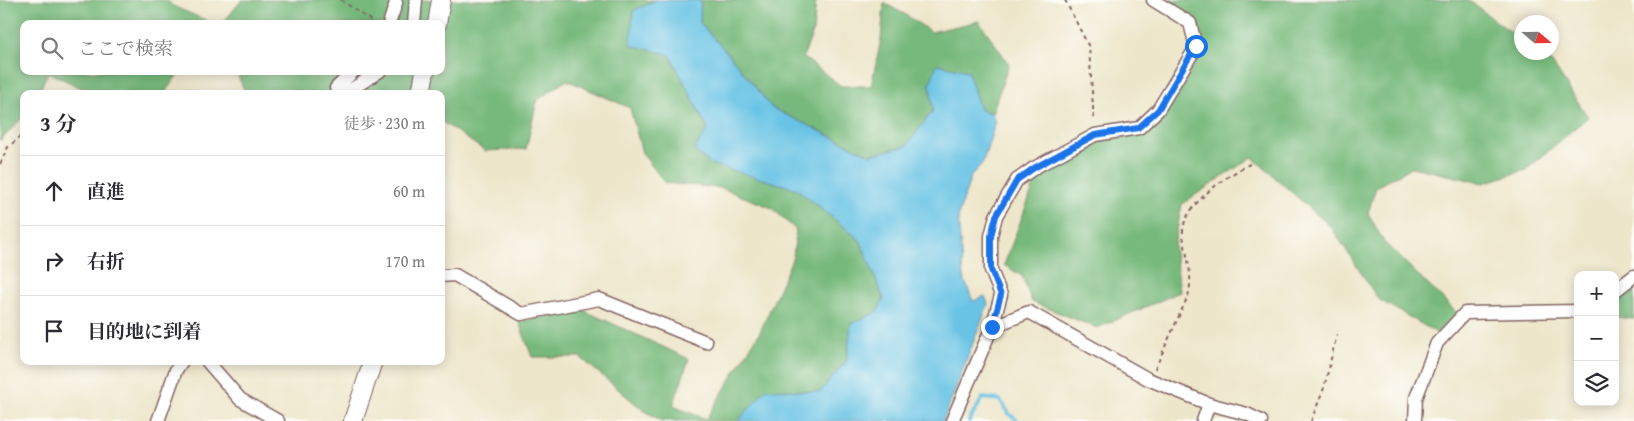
<!DOCTYPE html>
<html lang="ja">
<meta charset="utf-8">
<style>
body{margin:0;font-family:"Gentium Book Plus","Noto Serif JP",serif;background:#f2f2f3;color:#2b2b33}
.controls{position:absolute;right:15px;bottom:15px;display:grid;overflow:hidden;border-radius:10px;box-shadow:0 2px 12px #0003}
.controls button{width:45px;height:45px;display:grid;place-items:center;padding:0;border:0;border-bottom:1px solid #e1e1e2;background:#fff;color:#2b2b33;font:25px sans-serif}
.compass{position:absolute;left:1514px;top:15px;width:45px;height:45px;border-radius:50%;background:#fff;box-shadow:0 2px 12px #0003;rotate:110deg}
.stop{position:absolute;width:15px;height:15px;margin:-11px;border:4px solid #1a73e8;border-radius:50%;background:#fff}
.stop.end{background:#1a73e8;border-color:#fff;box-shadow:0 1px 5px #0008}
.list{margin:0;padding:0;list-style:none}
h2{display:flex;justify-content:space-between;align-items:center;height:65px;margin:0;padding:0 20px;font-size:21px}
h2 small{font-size:16px;font-weight:400;color:#7c7c81}
.list li{display:grid;grid-template-columns:32px 1fr auto;gap:15px;align-items:center;box-sizing:border-box;height:70px;padding:0 20px;border-top:1px solid #e1e1e2}
.list b{display:block;font-size:19px;white-space:nowrap}
.list em{font-size:16px;font-style:normal;color:#7c7c81}
.icon{flex:none;width:28px;height:28px;fill:none;stroke:currentColor;stroke-width:2;stroke-linecap:round;stroke-linejoin:round}
.map{position:relative;flex:none;width:1634px;height:421px;overflow:hidden}
.search{position:absolute;background:#fff;box-shadow:0 2px 12px #0003;left:20px;top:20px;width:425px;height:55px;display:flex;align-items:center;gap:12px;box-sizing:border-box;padding:0 18px;border-radius:10px;color:#7c7c81;font-size:19px}
.panel{position:absolute;background:#fff;box-shadow:0 2px 12px #0003;left:20px;top:90px;width:425px;height:275px;border-radius:10px}
.map>svg:first-child{display:block}
.forest{fill:#77b97b;stroke:#606c53}
.water{fill:#67c3e5;stroke:#587188}
.lines{fill:none;stroke-linecap:round;stroke-linejoin:round}
.stream{stroke:#67c3e5;stroke-width:4}
.street-casing{stroke:#836563;stroke-width:15}
.secondary-casing{stroke:#836563;stroke-width:20}
.path{stroke:#836563;stroke-width:2;stroke-dasharray:4 4;stroke-linecap:butt}
.street{stroke:#fff;stroke-width:12}
.secondary{stroke:#fff;stroke-width:18}
.route{stroke:#1a73e8;stroke-width:6}
</style>
<div class="map">
<svg width="1634" height="421" viewBox="0 0 1634 421">
<rect width="100%" height="100%" fill="#fdfcf7"/>
<filter id="ink" filterUnits="userSpaceOnUse"><feTurbulence type="fractalNoise" baseFrequency=".02" numOctaves="2"/><feDisplacementMap in="SourceGraphic" scale="10" xChannelSelector="R" yChannelSelector="G"/><feConvolveMatrix kernelMatrix="1 2 1 2 8 2 1 2 1" color-interpolation-filters="sRGB"/></filter>
<filter id="wash" filterUnits="userSpaceOnUse"><feTurbulence type="fractalNoise" baseFrequency=".0096" numOctaves="4" result="noise"/><feDisplacementMap in="SourceGraphic" scale="20" xChannelSelector="R" yChannelSelector="G"/><feGaussianBlur stdDeviation="1.12" result="paint"/><feColorMatrix in="noise" values="0 0 0 0 0 0 0 0 0 0 0 0 0 0 0 0 0 1.4 0 .05"/><feComposite in="paint" operator="in"/></filter>
<g filter="url(#wash)">
<rect width="100%" height="100%" fill="#eee6ca"/>
<!-- forest -->
<g class="forest">
<path d="M0 0H167L173 6 212 23 24 24V71H180L164 94H94L48 72 38 94H24V116L0 141Z"/>
<path d="M242 0H656L633 11 670 55 708 129 755 176 797 189 860 240 884 300 877 312 851 324 847 360 820 392 766 389 738 421H662L643 410 580 357H532L519 322 581 309 689 359 673 406 706 419 760 332 793 257 796 230 772 208 721 188 665 183 642 153 630 108 567 80 537 100 526 149 485 151 441 121V94H251L245 92 236 71H441V24H222Z"/>
<path d="M701 0H816L813 32 803 57 841 86H871L881 40 884 3 906 15 931 32 979 21 1009 64 992 113 980 110 968 71 930 83 933 111 906 146 870 155 772 108 731 57 700 23Z"/>
<path d="M1167 0H1468L1521 40 1522 52 1539 53 1552 63 1588 117 1526 170 1483 183 1412 167 1376 187 1368 213 1384 242 1457 313 1437 333 1378 299 1332 228 1252 157 1182 204 1174 246 1180 292 1097 328 1032 302 1022 276 1004 265 1037 177 1098 142 1142 133 1164 112 1205 48 1197 20Z"/>
<path d="M1634 282V319L1615 317V298Z"/>
</g>
<!-- water -->
<path class="water" d="M656 0H701L700 23 731 57 772 108 870 155 906 146 933 111 930 83 937 64 968 71 980 110 992 113 995 123 983 162 971 176 958 216 963 277 973 301 985 296 988 304 943 421H738L766 389 820 392 847 360 851 324 877 312 884 299 860 240 797 189 710 164 694 150 708 129 670 55 631 45 633 11Z"/>
<g class="lines">
<!-- stream -->
<path class="stream" d="M969 421 983 398 1000 400 1009 414 1018 421"/>
</g>
</g>
<g filter="url(#ink)">
<g class="lines">
<!-- street casing -->
<g class="street-casing">
<g id="street">
<path d="M389 24 396 3 395 0"/>
<path d="M414 24 416 0"/>
<path d="M354 71 336 88 341 94 349 91 380 71"/>
<path d="M441 276 455 275 521 314 599 299 706 342"/>
<path d="M1615 291 1634 276"/>
<path d="M992 327 1029 312 1148 379 1209 404 1247 414 1261 421"/>
<path d="M207 361 240 399 278 421"/>
<path d="M158 421 176 370 182 361"/>
<path d="M952 421 992 327 1001 295 991 270V236L996 216 1017 180 1034 168 1095 135 1139 128 1158 110 1196 47 1190 23 1153 0"/>
<path d="M1203 421 1209 404"/>
<path d="M1415 421 1416 398 1437 343 1465 313 1578 311"/>
</g>
</g>
<!-- secondary casing -->
<g class="secondary-casing">
<g id="secondary">
<path d="M437 24 441 0"/>
<path d="M421 94 425 71"/>
<path d="M353 421 373 361"/>
</g>
</g>
<!-- path -->
<g class="path">
<path d="M341 0 376 24"/>
<path d="M1065 0 1089 47 1094 122"/>
<path d="M0 164 8 147 24 134"/>
<path d="M1155 369 1188 296C1194 276 1186 255 1183 235 1180 206 1228 175 1250 164"/>
<path d="M1311 421 1324 388 1337 334"/>
</g>
<!-- street -->
<use href="#street" class="street"/>
<!-- secondary -->
<use href="#secondary" class="secondary"/>
</g>
</g>
<g class="lines" filter="url(#ink)">
<!-- route -->
<path class="route" d="M992 327 1001 295 991 270V236L996 216 1017 180 1034 168 1095 135 1138 128 1158 110 1196 46"/>
</g>
</svg>
<div class="controls">
<button>+</button>
<button>−</button>
<button><svg class="icon" aria-label="layers" viewBox="0 0 24 24"><path d="M12 4l9 5-9 5-9-5zM3 14l9 5 9-5"/></svg></button>
</div>
<svg class="compass" viewBox="-18 -18 36 36"><path d="M0-13l5 13h-10z" fill="#e53935"/><path d="M0 13l5-13h-10z" fill="#7c7c81"/></svg>
<div class="stop" style="left:1196px;top:46px"></div>
<div class="stop end" style="left:992px;top:327px"></div>
<div class="search"><svg class="icon" aria-label="search" viewBox="0 0 24 24"><circle cx="10" cy="10" r="6"/><path d="M15 15l6 6"/></svg>ここで検索</div>
<section class="panel">
<h2>3 分<small>徒歩 · 230 m</small></h2>
<ul class="list">
<li><svg class="icon" aria-label="ahead" viewBox="0 0 24 24"><path d="M12 20V5M6 11l6-6 6 6"/></svg><div><b>直進</b></div><em>60 m</em></li>
<li><svg class="icon" aria-label="right" viewBox="0 0 24 24"><path d="M7 20v-9h11M14 6l5 5-5 5"/></svg><div><b>右折</b></div><em>170 m</em></li>
<li><svg class="icon" aria-label="arrive" viewBox="0 0 24 24"><path d="M6 21V4h12l-3 4 3 4H6"/></svg><div><b>目的地に到着</b></div></li>
</ul>
</section>
</div>
